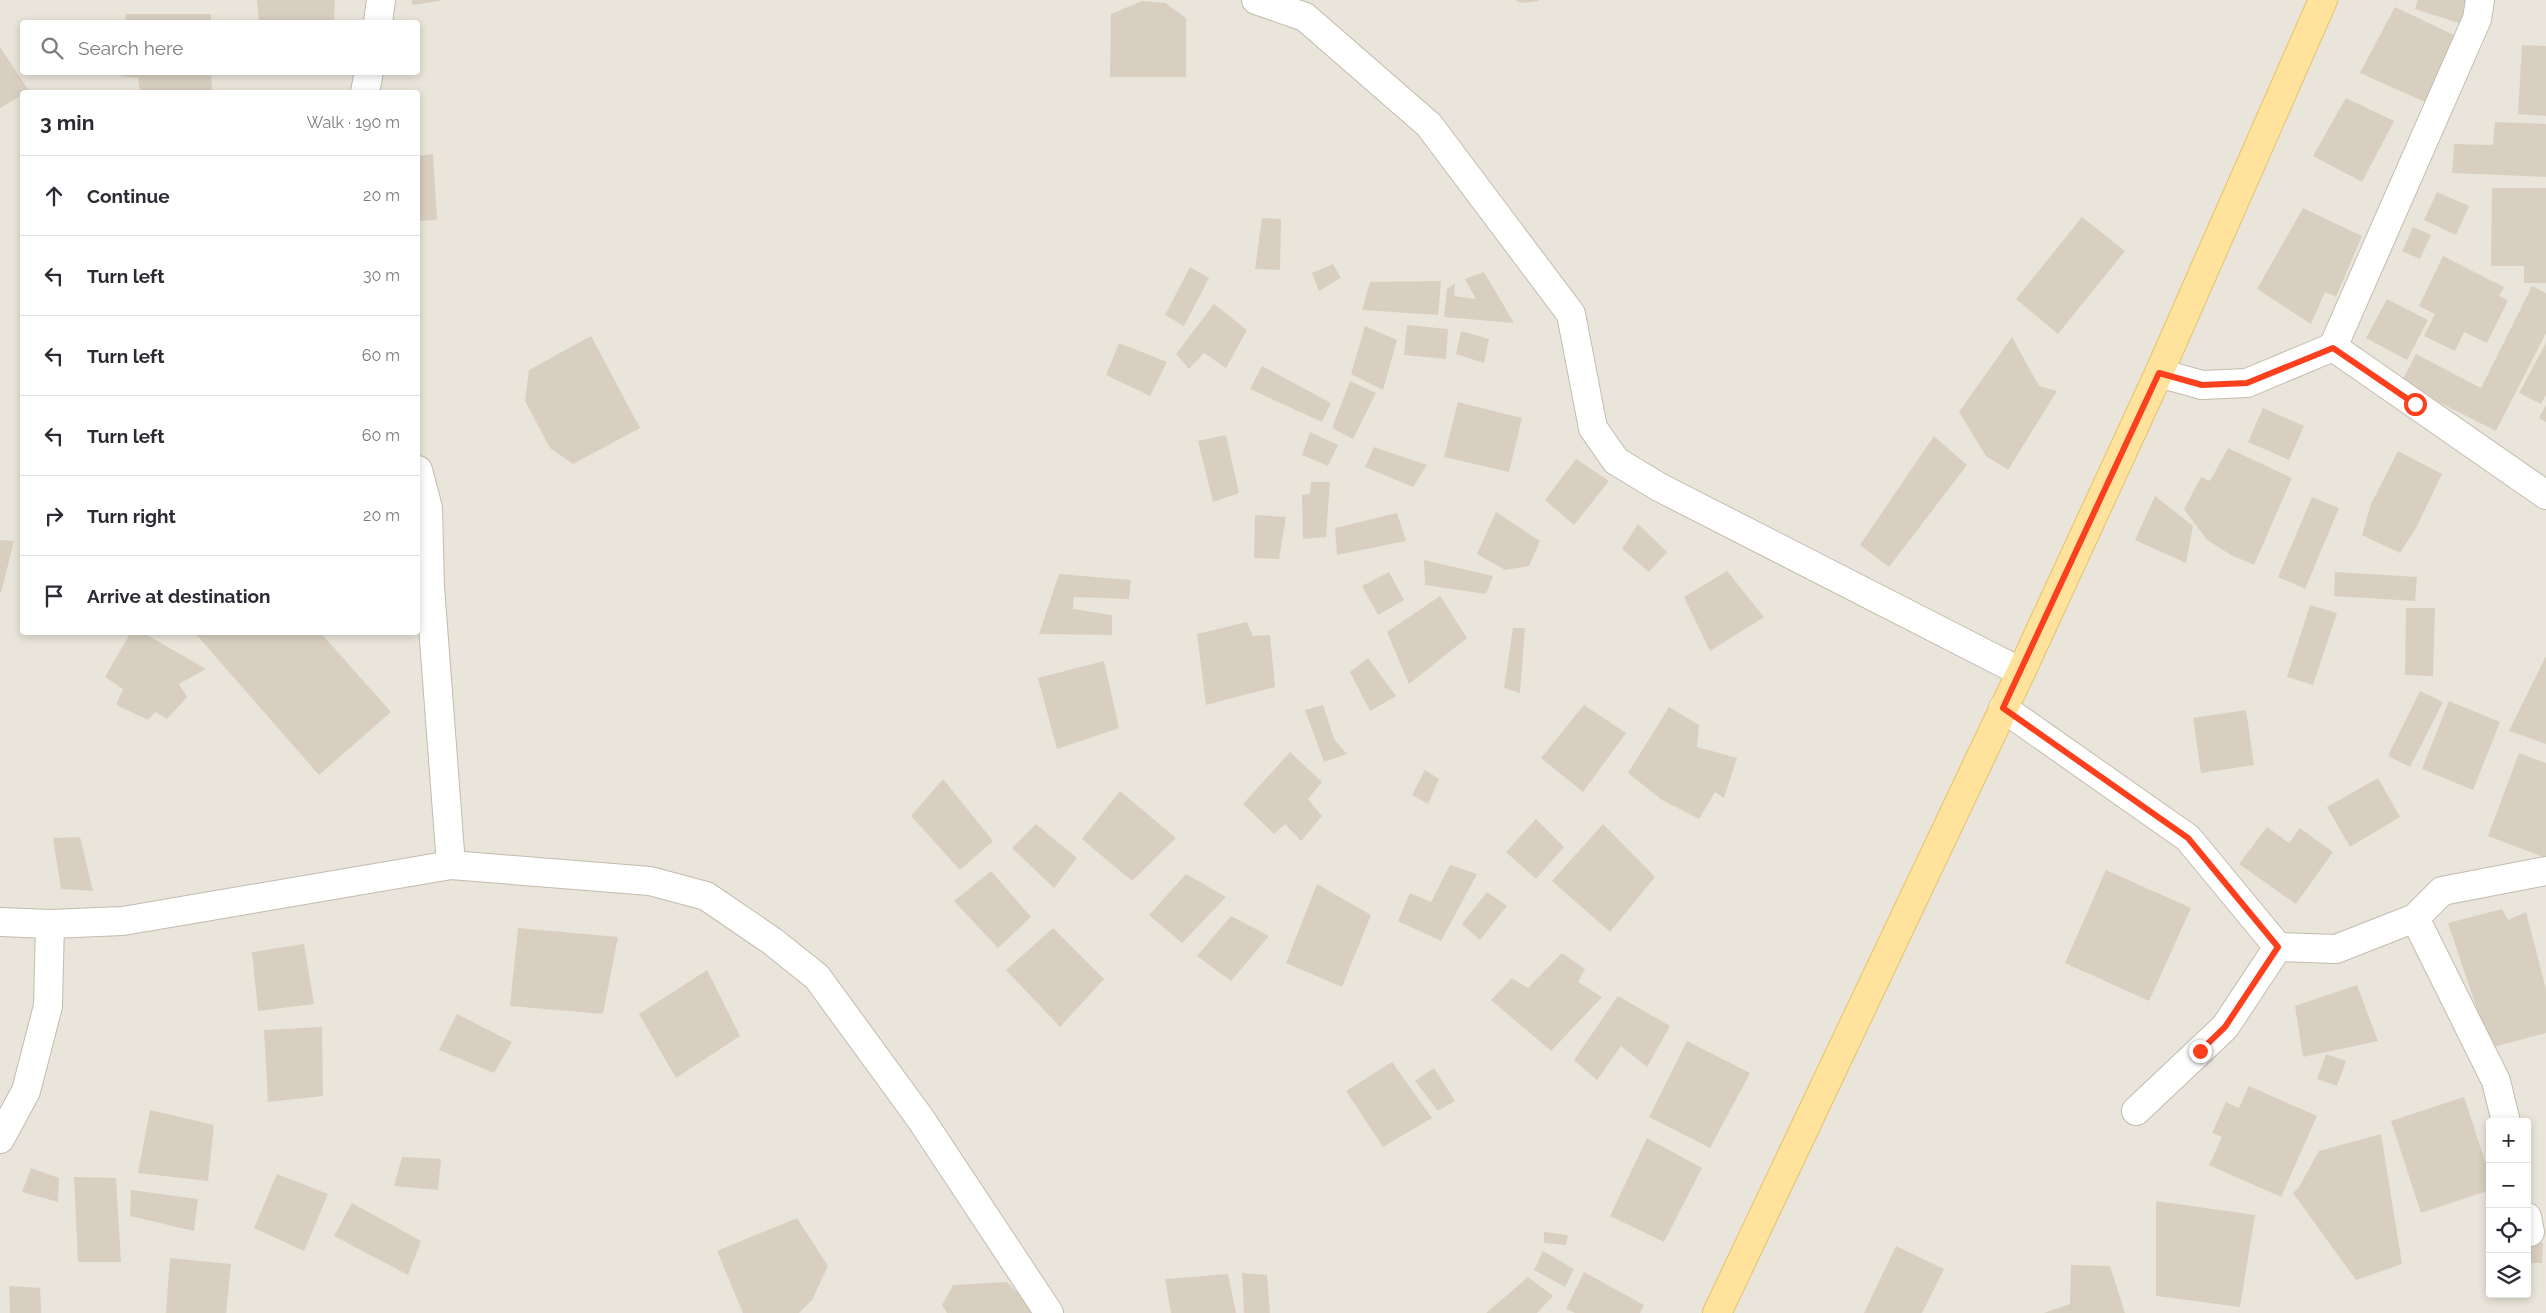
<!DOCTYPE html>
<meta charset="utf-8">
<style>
body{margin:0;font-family:Raleway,sans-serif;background:#f7f7f7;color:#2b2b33}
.controls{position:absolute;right:15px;bottom:15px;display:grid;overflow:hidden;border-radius:5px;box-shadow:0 2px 8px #0003}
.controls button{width:45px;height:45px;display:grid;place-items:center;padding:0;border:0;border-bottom:1px solid #e1e1e2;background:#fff;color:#2b2b33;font:25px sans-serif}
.stop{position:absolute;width:15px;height:15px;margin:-11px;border:4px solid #fc3f1d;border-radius:50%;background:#fff}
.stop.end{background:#fc3f1d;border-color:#fff;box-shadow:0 1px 5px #0008}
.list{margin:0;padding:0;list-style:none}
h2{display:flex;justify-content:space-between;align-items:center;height:65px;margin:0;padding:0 20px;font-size:21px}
h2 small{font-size:16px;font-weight:400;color:#7c7c81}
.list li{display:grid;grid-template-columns:32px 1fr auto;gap:15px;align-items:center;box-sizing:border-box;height:80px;padding:0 20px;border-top:1px solid #e1e1e2}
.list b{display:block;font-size:19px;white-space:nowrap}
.list em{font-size:16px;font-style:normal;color:#7c7c81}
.icon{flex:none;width:28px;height:28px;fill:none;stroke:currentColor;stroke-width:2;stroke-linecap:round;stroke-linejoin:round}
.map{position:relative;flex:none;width:2546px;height:1313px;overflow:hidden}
.search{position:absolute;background:#fff;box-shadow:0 2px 8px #0003;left:20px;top:20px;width:400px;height:55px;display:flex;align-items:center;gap:12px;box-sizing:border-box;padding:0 18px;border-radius:5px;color:#7c7c81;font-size:19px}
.panel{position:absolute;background:#fff;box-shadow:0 2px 8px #0003;left:20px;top:90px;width:400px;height:545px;border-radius:5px}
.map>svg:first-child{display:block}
.residential{fill:#eae5da;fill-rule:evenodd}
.building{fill:#d8cfc1}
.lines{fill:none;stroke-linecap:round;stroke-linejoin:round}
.minor-casing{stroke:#c2bbae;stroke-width:30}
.major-casing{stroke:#e6c16a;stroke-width:30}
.minor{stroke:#fff;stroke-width:28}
.major{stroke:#ffe39c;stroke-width:28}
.route{stroke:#fc3f1d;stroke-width:6}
</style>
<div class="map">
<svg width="2546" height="1313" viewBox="0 0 2546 1313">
<rect width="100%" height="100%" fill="#f6f3ec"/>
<!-- residential -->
<path class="residential" d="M0 0H2546V1313H0ZM22 22H418V72H22ZM22 92H418V632H22ZM2490 1122H2527V1294H2490Z"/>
<!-- building -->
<g class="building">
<path d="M257 0H335L334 20 333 22H259Z"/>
<path d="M412 0H440V1L412 5Z"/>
<path d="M1515 0H1539V1L1521 3Z"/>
<path d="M2418 0H2469L2462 24 2415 9Z"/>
<path d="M1142 1 1165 3 1186 18V77H1110L1111 14Z"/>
<path d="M2395 7 2456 36 2425 102 2360 73Z"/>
<path d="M126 14H211V22H125Z"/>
<path d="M2522 45 2546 46V116L2518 114Z"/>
<path d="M0 47 29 91 0 108Z"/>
<path d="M120 72H211L212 92H140L138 78 120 76Z"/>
<path d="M2346 98 2394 121 2362 182 2313 156Z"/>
<path d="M2495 122 2546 124V177L2452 173 2454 144 2493 145Z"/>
<path d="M433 154 437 220 418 221V156Z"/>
<path d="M2492 188H2546V283H2524V266H2491Z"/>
<path d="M2437 192 2469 206 2456 235 2424 220Z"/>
<path d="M2303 208 2362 236 2336 297 2325 292 2311 324 2257 289Z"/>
<path d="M2082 217 2125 251 2058 334 2016 299Z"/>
<path d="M1262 218 1281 219 1280 270 1255 269Z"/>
<path d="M2413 227 2431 235 2420 259 2402 251Z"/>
<path d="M2443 256 2504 287 2499 296 2508 300 2487 343 2464 332 2455 351 2424 336 2435 314 2419 306Z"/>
<path d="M1333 264 1341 278 1319 291 1312 273Z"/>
<path d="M1190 267 1209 278 1184 326 1165 315Z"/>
<path d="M1484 272 1514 323 1444 317 1447 289 1455 283 1454 296 1476 299 1465 279Z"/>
<path d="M1441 281 1438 315 1362 310 1370 282Z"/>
<path d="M2532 286 2546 293V333L2496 431 2401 383 2416 354 2481 388Z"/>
<path d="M2387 299 2428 320 2407 360 2366 338Z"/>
<path d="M1214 304 1247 330 1226 368 1204 353 1189 369 1176 354Z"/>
<path d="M1407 325 1448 329 1446 359 1404 355Z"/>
<path d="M1365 326 1397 340 1383 390 1351 374Z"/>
<path d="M1461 331 1489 339 1484 363 1456 354Z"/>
<path d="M591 336 640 428 573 464 550 448 525 401 529 370Z"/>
<path d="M2012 337 2039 386 2057 391 2008 470 1986 456 1959 412Z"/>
<path d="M1119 343 1167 362 1150 396 1106 375Z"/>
<path d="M2546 343V395L2541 404 2519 393Z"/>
<path d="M1262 366 1331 403 1322 422 1250 389Z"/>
<path d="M1350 381 1376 393 1353 439 1332 428Z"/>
<path d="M1458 402 1522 418 1509 472 1444 457Z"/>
<path d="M2546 405V422L2539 418Z"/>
<path d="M2263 408 2304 426 2289 460 2248 442Z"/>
<path d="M1310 432 1338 445 1328 466 1302 455Z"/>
<path d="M1226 435 1239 493 1213 502 1198 441Z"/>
<path d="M1934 436 1967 465 1889 567 1860 545Z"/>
<path d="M1374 447 1427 465 1413 487 1365 467Z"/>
<path d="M2228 448 2292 478 2254 565 2231 555 2207 540 2184 509 2201 477 2210 481Z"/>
<path d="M2398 451 2442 474 2416 528 2400 553 2362 535 2371 504Z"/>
<path d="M1576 459 1609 481 1574 525 1545 500Z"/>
<path d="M1311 482H1330L1326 537 1303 539 1302 495 1310 494Z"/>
<path d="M2155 496 2193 526 2186 563 2135 540Z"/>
<path d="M2312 497 2339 508 2305 589 2278 577Z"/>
<path d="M1496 512 1540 541 1529 566 1505 570 1477 554Z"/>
<path d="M1397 513 1406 541 1337 555 1335 528Z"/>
<path d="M1255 515 1286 517 1279 559 1254 558Z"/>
<path d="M1638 524 1667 552 1649 572 1622 549Z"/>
<path d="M0 540 14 541 1 593 0 592Z"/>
<path d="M1424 560 1493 576 1486 594 1425 585Z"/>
<path d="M1727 571 1764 617 1710 651 1684 597Z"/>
<path d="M1389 572 1404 600 1378 615 1362 586Z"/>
<path d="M2335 572 2417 577 2415 601 2334 596Z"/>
<path d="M1059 574 1131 580 1129 599 1074 597 1073 609 1112 615V635L1039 634Z"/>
<path d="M1440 596 1467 638 1409 684 1387 632Z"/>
<path d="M2310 605 2337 613 2313 685 2287 677Z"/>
<path d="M2406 608H2435L2433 676 2405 675Z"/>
<path d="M1247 622 1253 636 1270 635 1275 687 1206 705 1197 634Z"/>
<path d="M1513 628H1525L1520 693 1504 688Z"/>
<path d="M131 632H142L206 669 179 684 187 697 167 719 155 712 148 720 116 705 123 689 105 677Z"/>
<path d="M194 632H320L391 712 319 775Z"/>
<path d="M2546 656V744L2509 731Z"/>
<path d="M1368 658 1396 696 1370 711 1350 672Z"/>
<path d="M1104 661 1119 728 1057 749 1038 678Z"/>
<path d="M2420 691 2443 702 2410 767 2388 756Z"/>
<path d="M2449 701 2500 722 2473 790 2422 769Z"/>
<path d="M1323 705 1334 739 1347 754 1324 762 1305 710Z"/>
<path d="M1584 705 1626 733 1583 792 1541 758Z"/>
<path d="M1669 707 1699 725 1697 747 1737 758 1724 798 1715 792 1699 819 1662 800 1628 773Z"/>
<path d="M2246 710 2254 765 2201 773 2193 718Z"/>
<path d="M1290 752 1322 782 1308 799 1322 816 1301 841 1285 824 1274 834 1243 804Z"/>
<path d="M2519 753 2546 763V858L2488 836Z"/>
<path d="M1425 770 1439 779 1428 804 1412 795Z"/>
<path d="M2378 778 2400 817 2350 847 2327 807Z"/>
<path d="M943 779 993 841 960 870 911 816Z"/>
<path d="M1120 791 1176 838 1132 881 1082 839Z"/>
<path d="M1536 819 1564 847 1536 879 1506 852Z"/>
<path d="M1036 824 1077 858 1054 888 1012 848Z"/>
<path d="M1603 824 1655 877 1610 932 1552 881Z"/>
<path d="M2267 827 2289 843 2300 828 2333 852 2296 904 2239 864Z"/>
<path d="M80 837 93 891 61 889 53 838Z"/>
<path d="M1450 865 1477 874 1441 941 1398 921 1410 893 1431 902Z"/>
<path d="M2106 870 2191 908 2149 1001 2065 963Z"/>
<path d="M991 871 1031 917 998 948 954 901Z"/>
<path d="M1186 874 1226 897 1182 943 1149 915Z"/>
<path d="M1317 884 1371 915 1342 987 1286 963Z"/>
<path d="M1487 892 1507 906 1480 940 1462 924Z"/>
<path d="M2502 909 2508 920 2526 912 2546 989V1033L2490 1048 2448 923Z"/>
<path d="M1231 916 1269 936 1231 981 1197 956Z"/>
<path d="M518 928 618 937 603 1014 510 1006Z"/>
<path d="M1053 928 1104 979 1060 1027 1006 970Z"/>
<path d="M304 944 314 1004 258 1011 252 952Z"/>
<path d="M1562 953 1585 969 1578 982 1602 997 1551 1051 1491 1000 1512 978 1528 988Z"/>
<path d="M707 970 740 1036 676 1078 639 1014Z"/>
<path d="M2357 985 2378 1041 2303 1057 2295 1006Z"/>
<path d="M1618 996 1670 1026 1647 1067 1621 1046 1597 1080 1574 1060Z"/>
<path d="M457 1014 512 1042 494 1073 439 1050Z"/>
<path d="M322 1027 323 1096 268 1102 264 1030Z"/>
<path d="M1687 1041 1750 1073 1710 1148 1649 1117Z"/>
<path d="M2326 1054 2346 1061 2337 1086 2317 1079Z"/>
<path d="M1392 1062 1432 1118 1383 1147 1346 1091Z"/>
<path d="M1434 1068 1455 1101 1438 1111 1415 1081Z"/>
<path d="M2249 1086 2317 1116 2281 1197 2209 1165 2222 1137 2212 1133 2226 1102 2239 1108Z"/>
<path d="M2464 1097 2490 1176V1190L2421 1213 2391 1121Z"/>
<path d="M150 1110 214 1125 208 1181 138 1173Z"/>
<path d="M2381 1134 2402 1264 2356 1280 2293 1193 2299 1187 2319 1151Z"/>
<path d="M1647 1138 1702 1168 1664 1242 1610 1216Z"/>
<path d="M402 1157 441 1159 438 1190 394 1186Z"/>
<path d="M31 1168 59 1178 58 1202 22 1192Z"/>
<path d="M277 1174 328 1194 304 1251 254 1228Z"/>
<path d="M74 1177 116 1178 121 1262H78Z"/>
<path d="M131 1190 198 1199 194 1231 130 1216Z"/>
<path d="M2156 1201 2255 1215 2240 1307 2156 1296Z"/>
<path d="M352 1203 421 1241 408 1275 334 1236Z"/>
<path d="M797 1218 828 1266 812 1300 799 1313H743L717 1251Z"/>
<path d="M1544 1232 1568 1235 1566 1245 1544 1243Z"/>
<path d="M2527 1243H2543L2542 1263H2527Z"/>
<path d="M1896 1246 1944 1269 1922 1313H1864Z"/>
<path d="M1543 1251 1574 1269 1565 1287 1534 1270Z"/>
<path d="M170 1258 231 1264 226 1313H166Z"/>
<path d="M2071 1265 2110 1266 2125 1313H2044L2070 1304Z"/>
<path d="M1584 1272 1644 1305 1640 1313H1575L1566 1309Z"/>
<path d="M1242 1273 1267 1275 1270 1313H1244Z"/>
<path d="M1228 1274 1236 1313H1171L1165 1279Z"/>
<path d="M1528 1277 1553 1296 1537 1313H1486Z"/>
<path d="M1007 1282 1034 1310V1313H947L942 1305 953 1285Z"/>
<path d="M9 1286 40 1288 41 1313H10Z"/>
</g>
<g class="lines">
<!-- minor casing -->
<g class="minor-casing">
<g id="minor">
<path d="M1256 0 1305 17 1429 125 1571 314 1593 428 1616 461 1659 487 2021 672"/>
<path d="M2480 0 2477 19 2333 347 2546 495"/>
<path d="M378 22 381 0"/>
<path d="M365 92 369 72"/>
<path d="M2159 373 2202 385 2247 383 2333 347"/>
<path d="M418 470 428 508 430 587 451 865"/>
<path d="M2003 708 2188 838 2278 947 2225 1027 2136 1111"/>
<path d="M2415 918 2496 1081 2506 1122"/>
<path d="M0 922 50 924 123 921 451 865 650 881 706 896 772 941 817 977 920 1118 1049 1313"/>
<path d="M2278 947 2336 949 2415 918 2442 891 2546 871"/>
<path d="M0 1139 26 1091 48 1006 50 924"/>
<path d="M2527 1217 2530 1232"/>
</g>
</g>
<!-- major casing -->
<g class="major-casing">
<path id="major" d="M1717 1313 2021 672 2159 373 2323 0"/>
</g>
<!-- minor -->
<use href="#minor" class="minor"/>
<!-- major -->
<use href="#major" class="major"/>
</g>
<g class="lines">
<!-- route -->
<path class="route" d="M2200 1051 2225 1027 2278 947 2188 838 2003 708 2159 373 2202 385 2247 383 2333 348 2415 404"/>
</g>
</svg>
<div class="controls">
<button>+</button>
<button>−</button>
<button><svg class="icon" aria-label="locate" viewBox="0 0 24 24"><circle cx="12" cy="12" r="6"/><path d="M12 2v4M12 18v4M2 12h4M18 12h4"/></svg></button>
<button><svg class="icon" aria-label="layers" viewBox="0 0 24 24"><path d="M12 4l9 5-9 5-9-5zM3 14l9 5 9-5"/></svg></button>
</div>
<div class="stop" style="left:2415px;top:404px"></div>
<div class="stop end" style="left:2200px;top:1051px"></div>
<div class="search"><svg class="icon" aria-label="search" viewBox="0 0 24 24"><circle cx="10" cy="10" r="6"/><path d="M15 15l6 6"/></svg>Search here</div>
<section class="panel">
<h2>3 min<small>Walk · 190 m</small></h2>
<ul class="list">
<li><svg class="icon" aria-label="ahead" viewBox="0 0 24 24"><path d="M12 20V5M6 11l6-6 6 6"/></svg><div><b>Continue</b></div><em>20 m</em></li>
<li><svg class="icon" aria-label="left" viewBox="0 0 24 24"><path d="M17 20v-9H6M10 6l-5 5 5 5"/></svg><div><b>Turn left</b></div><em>30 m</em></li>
<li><svg class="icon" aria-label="left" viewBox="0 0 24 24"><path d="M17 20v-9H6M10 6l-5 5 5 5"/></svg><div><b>Turn left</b></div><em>60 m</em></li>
<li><svg class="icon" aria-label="left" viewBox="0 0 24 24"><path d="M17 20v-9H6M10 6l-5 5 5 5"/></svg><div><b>Turn left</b></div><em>60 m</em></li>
<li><svg class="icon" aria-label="right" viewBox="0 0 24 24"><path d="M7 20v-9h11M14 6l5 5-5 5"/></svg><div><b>Turn right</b></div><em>20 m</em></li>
<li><svg class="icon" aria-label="arrive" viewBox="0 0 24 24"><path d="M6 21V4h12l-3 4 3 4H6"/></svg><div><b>Arrive at destination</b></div></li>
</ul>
</section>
</div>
